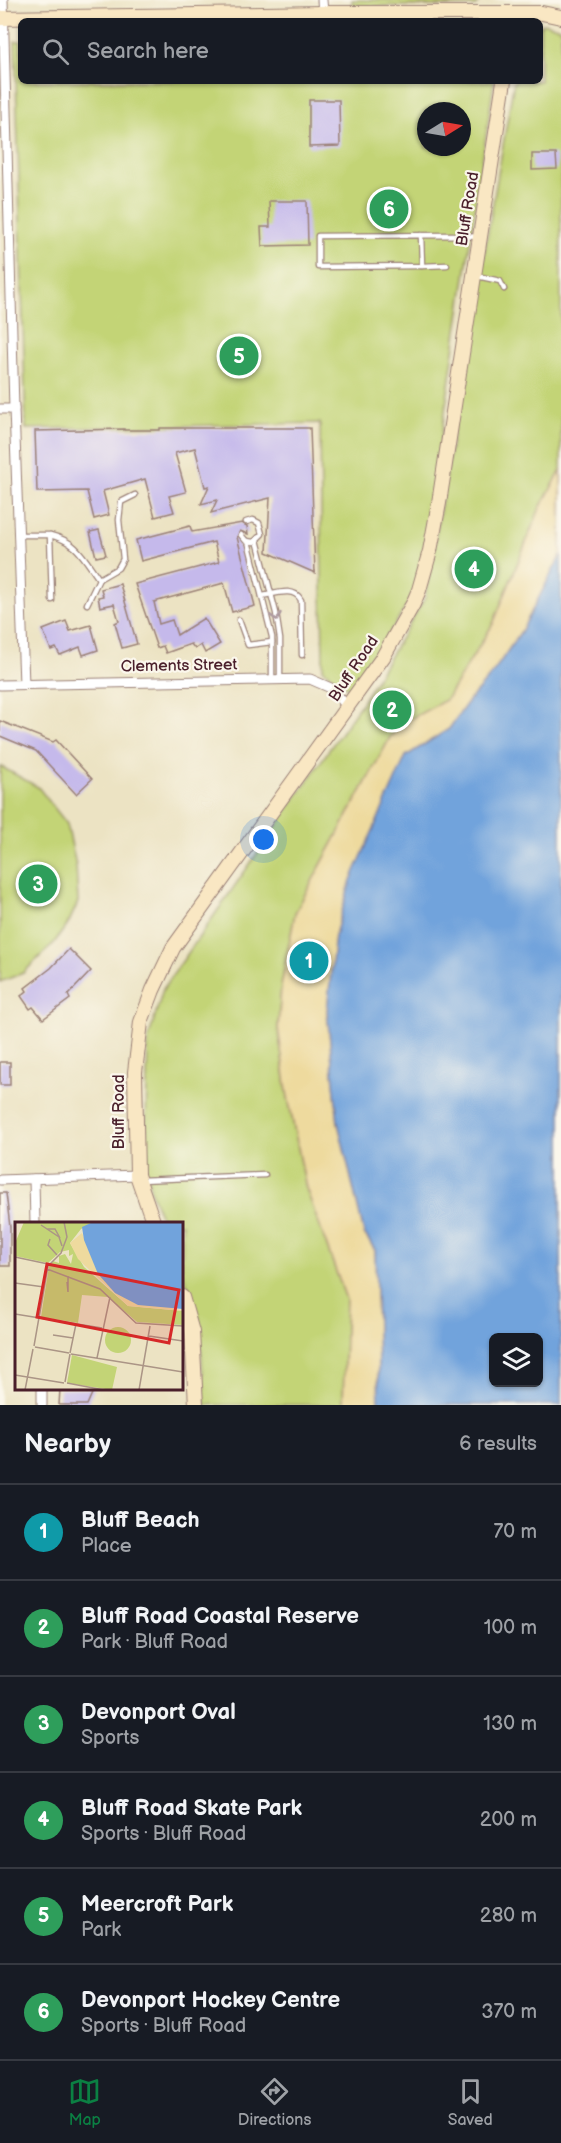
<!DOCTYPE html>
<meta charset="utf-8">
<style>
body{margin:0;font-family:"Balsamiq Sans",sans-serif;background:#20242c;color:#f1f3f6}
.controls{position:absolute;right:18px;bottom:18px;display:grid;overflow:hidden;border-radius:9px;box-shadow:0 2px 4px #0004}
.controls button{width:54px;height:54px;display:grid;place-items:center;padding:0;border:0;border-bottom:2px solid #363941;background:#171b24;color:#f1f3f6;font:30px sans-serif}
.compass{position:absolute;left:417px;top:102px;width:54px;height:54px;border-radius:50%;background:#171b24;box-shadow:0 2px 4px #0004;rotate:79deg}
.you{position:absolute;left:264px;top:840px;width:21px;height:21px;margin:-15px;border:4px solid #fff;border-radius:50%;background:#1a73e8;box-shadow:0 0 0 9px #1a73e833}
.badge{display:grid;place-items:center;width:39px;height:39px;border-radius:50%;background:#0b8043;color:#fff;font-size:20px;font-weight:700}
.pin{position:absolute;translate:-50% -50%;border:3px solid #fff;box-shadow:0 2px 6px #0006}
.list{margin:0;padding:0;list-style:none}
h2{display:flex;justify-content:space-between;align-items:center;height:78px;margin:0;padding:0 24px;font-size:26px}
h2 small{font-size:20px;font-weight:400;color:#9ea1a6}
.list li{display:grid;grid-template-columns:39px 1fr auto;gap:18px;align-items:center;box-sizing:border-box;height:96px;padding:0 24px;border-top:2px solid #363941}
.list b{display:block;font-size:22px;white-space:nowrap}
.list p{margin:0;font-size:20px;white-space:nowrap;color:#9ea1a6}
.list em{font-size:20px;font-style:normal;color:#9ea1a6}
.icon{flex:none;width:33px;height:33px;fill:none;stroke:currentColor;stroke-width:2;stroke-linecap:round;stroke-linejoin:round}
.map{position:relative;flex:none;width:561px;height:1405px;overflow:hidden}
.search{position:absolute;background:#171b24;box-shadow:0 2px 4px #0004;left:18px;right:18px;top:18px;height:66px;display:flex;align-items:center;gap:15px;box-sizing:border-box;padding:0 21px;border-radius:9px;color:#9ea1a6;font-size:22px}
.sheet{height:654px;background:#171b24}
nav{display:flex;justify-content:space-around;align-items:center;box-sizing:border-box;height:84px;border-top:2px solid #363941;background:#171b24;font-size:16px;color:#9ea1a6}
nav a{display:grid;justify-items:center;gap:3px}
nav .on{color:#0b8043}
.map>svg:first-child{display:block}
.green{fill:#c3d476;stroke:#867a50;stroke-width:1.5;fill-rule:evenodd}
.sand{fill:#eeda9e;stroke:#9c7c64;stroke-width:1.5}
.water{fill:#71a3dc;stroke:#5e6184;stroke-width:1.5;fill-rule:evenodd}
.building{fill:#c5b9eb}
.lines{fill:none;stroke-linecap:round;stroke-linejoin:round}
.lane-casing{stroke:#9b8177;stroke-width:7}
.street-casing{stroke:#9b8177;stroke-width:11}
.secondary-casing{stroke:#9b8177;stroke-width:16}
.lane{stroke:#fff;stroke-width:4.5}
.street{stroke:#fff;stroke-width:9}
.secondary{stroke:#f9e7c3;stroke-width:14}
.oneway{stroke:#ae9aa0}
.labels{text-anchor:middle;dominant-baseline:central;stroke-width:4.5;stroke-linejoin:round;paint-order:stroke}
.street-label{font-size:16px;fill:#4a1f2b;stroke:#fbf7ec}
.inset-road{fill:none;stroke:#ab9586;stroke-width:1.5}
.view{fill:#d62828;fill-opacity:0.15;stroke:#d62828;stroke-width:3}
.inset-edge{fill:none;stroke:#4a1f2b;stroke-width:3}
</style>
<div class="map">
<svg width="561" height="1405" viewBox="0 0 561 1405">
<rect width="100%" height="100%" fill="#fbf7ec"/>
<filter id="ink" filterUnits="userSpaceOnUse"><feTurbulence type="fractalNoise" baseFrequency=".0167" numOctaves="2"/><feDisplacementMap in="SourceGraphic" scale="12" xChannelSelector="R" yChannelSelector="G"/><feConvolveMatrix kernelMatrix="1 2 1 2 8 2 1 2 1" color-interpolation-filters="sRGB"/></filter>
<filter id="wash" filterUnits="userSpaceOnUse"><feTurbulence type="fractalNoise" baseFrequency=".008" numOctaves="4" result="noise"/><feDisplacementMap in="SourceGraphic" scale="24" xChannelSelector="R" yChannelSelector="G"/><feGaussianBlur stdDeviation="1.35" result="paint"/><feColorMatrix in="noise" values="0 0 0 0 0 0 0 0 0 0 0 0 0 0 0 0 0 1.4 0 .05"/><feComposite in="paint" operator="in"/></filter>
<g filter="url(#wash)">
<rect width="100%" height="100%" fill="#ece3c3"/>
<!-- green -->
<g class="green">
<path d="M352 0H480L476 6H352Z"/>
<path d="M544 23 561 28V471L540 508 493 624 446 700 410 719 391 736 295 913 281 986 278 1028 287 1092 306 1188 346 1299 343 1405H205L199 1317 182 1271V1224L163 1223 151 1192 145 1164 148 1040 163 989 363 701 425 598 514 81H540V26Z"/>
<path d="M15 41H21V81H494L419 587 352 691 323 669 320 423 26 429ZM426 111H462V147H426Z"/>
<path d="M0 766 38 787 67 824 76 865 78 902 69 922 54 943 23 973 0 982Z"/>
</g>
<!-- sand -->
<path class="sand" d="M561 471V555L522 630 492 674 467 703 449 729 406 756 335 935 327 1011 338 1123 364 1233 375 1250 379 1405H343L346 1299 306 1188 287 1092 278 1028 281 987 295 913 391 736 410 719 446 700 493 624 540 508Z"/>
<!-- water -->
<path class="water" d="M561 555V1405H379L375 1250 364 1233 338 1123 327 1011 335 935 351 880 406 756 449 729 467 703 492 674 522 630ZM494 1338H538V1382H494Z"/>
<g id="blocks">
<!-- building -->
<g class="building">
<path d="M309 100H339L340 146 309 147Z"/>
<path d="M532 154H556L557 169 532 170Z"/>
<path d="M269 201H307L308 245 262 246 261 227H270Z"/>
<path d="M160 428H310L315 573 267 552 270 498 211 513 217 500 201 504 209 486 205 487 195 448 175 453 186 492 169 496 174 512 155 517 145 479 103 491 109 515 94 519 87 491 37 492 35 431 124 429V430H160Z"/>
<path d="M242 523 247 526 248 534 240 531 237 537 255 606 232 612 224 583 154 602 159 624 172 620 177 635 204 618 220 644 205 653 201 645 195 649 191 644 166 653 163 646 157 648 135 584 219 562 214 542 141 561 136 540 190 526 192 532Z"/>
<path d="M99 530 106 555 96 557 90 532Z"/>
<path d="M120 584 137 644 122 648 115 623 119 621 114 604 100 607 98 597 103 596 101 589Z"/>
<path d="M66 621 70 631 91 625 98 650 83 655 80 647 60 655 56 648 51 650 43 630Z"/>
<path d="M0 721 53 742 56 740 92 779 76 794 36 751 0 736Z"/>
<path d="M69 949 91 971 68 995 70 999 43 1019 33 1007 30 1009 21 996 27 991 25 988 51 968Z"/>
<rect x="0" y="1062" width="10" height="23"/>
<path d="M0 1193H6L10 1227V1266H0Z"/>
<path d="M60 1389H94L87 1405H59Z"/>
</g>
</g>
</g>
<g filter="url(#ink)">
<use href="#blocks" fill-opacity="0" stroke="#9b8177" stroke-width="1.5"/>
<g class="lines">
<!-- lane casing -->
<g class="lane-casing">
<g id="lane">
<path d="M421 235 422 266 318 267V236L452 235 477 237"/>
<path d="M422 266 447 265"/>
<path d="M477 276 500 281 504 289"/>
<path d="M18 535H50L52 600"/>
<path d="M50 535C78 542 83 557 99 579L87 604"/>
<path d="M241 535 246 541 254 542 262 534 259 523 253 520 246 522"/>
<path d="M257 540 276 613 280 639V679"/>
<path d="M248 541 272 637V680"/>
<path d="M99 579 118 568 123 559 119 520 121 502 135 495"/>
<path d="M262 596C275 594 294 586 301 600L302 655"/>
<path d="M239 620 248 645 272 642"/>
<path d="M140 1180 265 1175"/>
</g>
</g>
<!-- street casing -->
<g class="street-casing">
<g id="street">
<path d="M3 0 14 409 24 684"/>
<path d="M322 0 323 13"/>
<path d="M0 409H14"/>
<path d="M0 685 310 679 333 689 348 708"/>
<path d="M34 1179 35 1224"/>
<path d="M0 1180 137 1175"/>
<path d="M42 1388V1405"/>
</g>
</g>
<!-- secondary casing -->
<g class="secondary-casing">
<g id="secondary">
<path d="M0 18 323 13H542L561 17"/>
<path d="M154 1224 137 1175 135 1072 141 1022 153 990 173 948 383 657 413 604 419 590 430 551 439 503 504 81"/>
<path d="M182 1297 192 1332 196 1405"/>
</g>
</g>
<!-- lane -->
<use href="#lane" class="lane"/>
<!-- street -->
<use href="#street" class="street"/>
<!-- secondary -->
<use href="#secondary" class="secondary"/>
</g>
<!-- one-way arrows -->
<defs><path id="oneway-chevron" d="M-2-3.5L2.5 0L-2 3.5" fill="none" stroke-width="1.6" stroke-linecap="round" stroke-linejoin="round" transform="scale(1.5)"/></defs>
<use class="oneway" href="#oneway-chevron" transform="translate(276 617) rotate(79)"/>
</g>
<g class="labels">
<!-- street labels -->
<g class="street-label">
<text transform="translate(468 209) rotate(-81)">Bluff Road</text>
<text transform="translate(179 666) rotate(-1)">Clements Street</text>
<text transform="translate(354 669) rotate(-56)">Bluff Road</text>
<text transform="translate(119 1112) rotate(-90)">Bluff Road</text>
</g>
</g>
<!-- overview -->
<g transform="translate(15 1222)">
<rect width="168" height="168" fill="#ece3c3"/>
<path d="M9 0H78L66 7 55 21 69 45 113 84 168 89V103L122 100 93 75 67 73 63 101 26 95 34 44 38 39 44 41V34L50 32 56 42 58 32 54 34V28L45 30 33 41 0 34V21ZM90 118a13 13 0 1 1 26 0a13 13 0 1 1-26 0ZM57 133 102 145 97 168 52 161Z" fill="#c3d476"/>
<path d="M67 11 84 52 94 61 123 83H146L168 89 113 84 63 37 55 21Z" fill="#eeda9e"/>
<path d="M78 0H168V87L123 83 100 71 83 52 69 18 67 5Z" fill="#71a3dc"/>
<path class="inset-road" d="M26 3 44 15 47 24M32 7H40L45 16M35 17 33 23 42 33M0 35 33 42M32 47 85 67 121 101 168 104M52 60 53 70V54M0 61 29 65M0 92 87 106M38 113 58 116M134 114 168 119M19 124 33 44 46 31 52 15 49 0M20 125 54 131M55 131 61 102M56 132 168 150M82 136 95 75M0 153 49 161M50 160 55 132M52 161 89 168M10 168 18 127M124 168 135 104"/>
<path class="view" d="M32 42 164 68 154 121 22 95Z"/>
<rect width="168" height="168" class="inset-edge"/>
</g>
</svg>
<div class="controls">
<button><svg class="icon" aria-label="layers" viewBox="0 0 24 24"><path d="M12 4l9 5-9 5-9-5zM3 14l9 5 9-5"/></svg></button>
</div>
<svg class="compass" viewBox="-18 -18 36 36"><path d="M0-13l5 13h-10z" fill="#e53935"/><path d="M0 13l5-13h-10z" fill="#9ea1a6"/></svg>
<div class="you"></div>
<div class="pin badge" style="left:309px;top:961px;background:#0f9aa8">1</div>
<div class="pin badge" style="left:392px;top:710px;background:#2e9e5b">2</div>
<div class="pin badge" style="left:38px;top:884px;background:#2e9e5b">3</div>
<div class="pin badge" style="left:474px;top:569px;background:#2e9e5b">4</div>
<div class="pin badge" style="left:239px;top:356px;background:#2e9e5b">5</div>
<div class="pin badge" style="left:389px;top:209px;background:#2e9e5b">6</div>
<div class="search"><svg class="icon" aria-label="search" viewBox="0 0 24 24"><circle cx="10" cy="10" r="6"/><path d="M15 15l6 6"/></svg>Search here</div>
</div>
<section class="sheet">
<h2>Nearby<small>6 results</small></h2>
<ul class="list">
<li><span class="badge" style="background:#0f9aa8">1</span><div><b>Bluff Beach</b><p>Place</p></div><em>70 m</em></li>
<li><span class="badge" style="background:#2e9e5b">2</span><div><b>Bluff Road Coastal Reserve</b><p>Park · Bluff Road</p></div><em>100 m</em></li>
<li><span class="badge" style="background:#2e9e5b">3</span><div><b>Devonport Oval</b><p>Sports</p></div><em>130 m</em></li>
<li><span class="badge" style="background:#2e9e5b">4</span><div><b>Bluff Road Skate Park</b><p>Sports · Bluff Road</p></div><em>200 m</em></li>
<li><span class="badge" style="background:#2e9e5b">5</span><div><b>Meercroft Park</b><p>Park</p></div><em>280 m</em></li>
<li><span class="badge" style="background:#2e9e5b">6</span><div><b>Devonport Hockey Centre</b><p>Sports · Bluff Road</p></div><em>370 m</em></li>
</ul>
</section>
<nav>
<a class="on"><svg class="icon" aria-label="map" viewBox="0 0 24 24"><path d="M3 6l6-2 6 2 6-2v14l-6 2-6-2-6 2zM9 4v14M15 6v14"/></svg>Map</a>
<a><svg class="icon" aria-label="directions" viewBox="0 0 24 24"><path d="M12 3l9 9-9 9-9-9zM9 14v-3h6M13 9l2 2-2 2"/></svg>Directions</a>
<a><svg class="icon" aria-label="saved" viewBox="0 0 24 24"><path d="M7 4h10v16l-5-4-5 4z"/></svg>Saved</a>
</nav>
